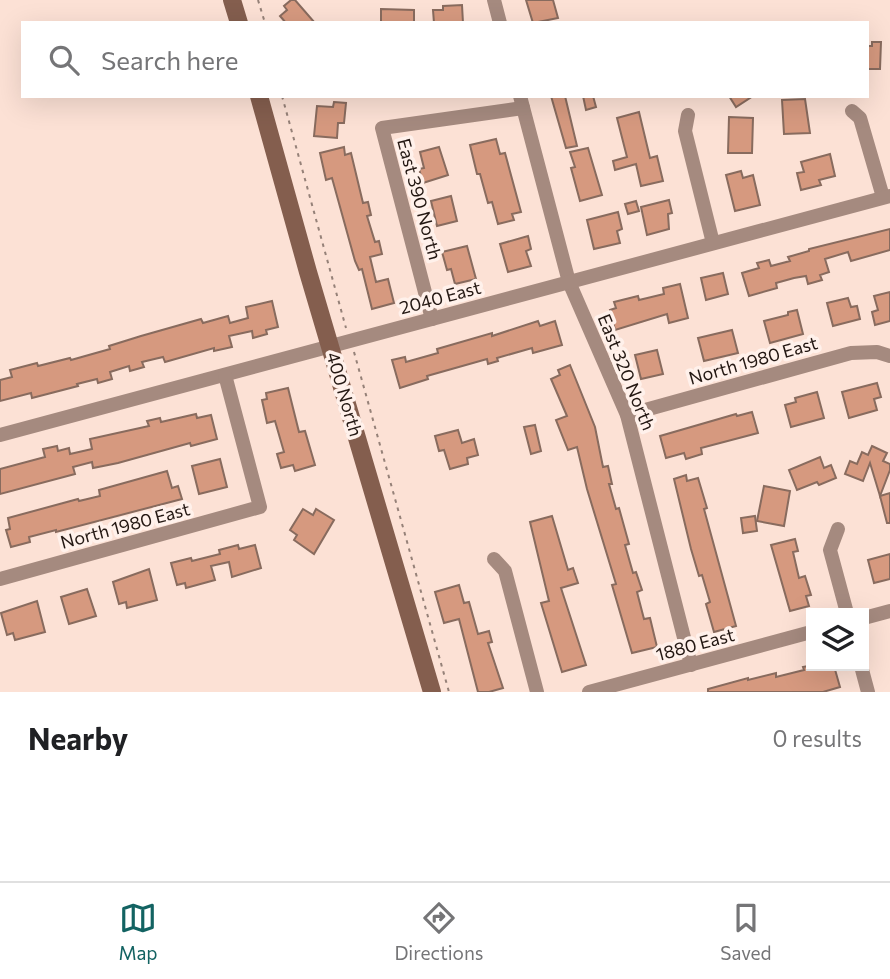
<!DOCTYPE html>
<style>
body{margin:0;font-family:Commissioner,sans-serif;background:#f6f6f6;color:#202124}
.controls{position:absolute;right:21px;bottom:21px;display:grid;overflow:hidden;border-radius:0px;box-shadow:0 7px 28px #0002}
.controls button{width:63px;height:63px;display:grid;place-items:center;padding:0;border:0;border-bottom:2px solid #e0e0e0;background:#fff;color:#202124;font:35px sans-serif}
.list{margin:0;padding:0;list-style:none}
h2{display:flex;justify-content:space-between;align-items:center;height:91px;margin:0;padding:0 28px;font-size:30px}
h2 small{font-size:23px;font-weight:400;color:#757577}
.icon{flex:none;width:38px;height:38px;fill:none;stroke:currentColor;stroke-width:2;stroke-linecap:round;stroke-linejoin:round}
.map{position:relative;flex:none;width:890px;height:692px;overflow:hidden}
.search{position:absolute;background:#fff;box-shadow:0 7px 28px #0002;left:21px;right:21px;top:21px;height:77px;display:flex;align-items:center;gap:18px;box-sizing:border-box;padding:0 24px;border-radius:0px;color:#757577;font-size:26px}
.sheet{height:189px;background:#fff}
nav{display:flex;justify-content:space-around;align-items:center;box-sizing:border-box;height:98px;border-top:2px solid #e0e0e0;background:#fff;font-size:19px;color:#757577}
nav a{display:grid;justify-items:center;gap:4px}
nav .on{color:#136362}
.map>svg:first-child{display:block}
.building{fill:#d6997f;stroke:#886b5e;stroke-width:2}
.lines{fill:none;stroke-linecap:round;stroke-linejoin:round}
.path{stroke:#958178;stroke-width:2;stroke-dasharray:3.5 5;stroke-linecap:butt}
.street{stroke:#a58a7f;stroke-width:14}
.secondary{stroke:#845e4e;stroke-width:18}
.labels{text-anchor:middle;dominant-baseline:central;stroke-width:7;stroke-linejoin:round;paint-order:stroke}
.street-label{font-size:18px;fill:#231712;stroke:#fff1eb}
</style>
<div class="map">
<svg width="890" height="692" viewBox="0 0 890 692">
<rect width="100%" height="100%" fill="#fce1d5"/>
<!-- building -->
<g class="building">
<path d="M291 0H295L315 23H286L280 16 287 10 284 6Z"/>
<path d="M526 0H553L558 18 533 23Z"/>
<path d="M462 5 463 23H434L433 10H443V6Z"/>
<path d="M381 9 414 10V23H381Z"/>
<path d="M872 42H881L880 69H867V46H872Z"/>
<path d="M551 96H565L577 146 566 148Z"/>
<path d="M583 96H593L596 107 586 110Z"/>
<path d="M729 96H753L736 107Z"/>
<path d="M805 99 810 133 784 134 782 100Z"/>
<path d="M334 102 346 103 344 123H338L337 138 314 136 317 106 333 107Z"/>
<path d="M639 112 650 158 657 156 663 181 641 186 636 164 615 170 613 161 627 157 617 118Z"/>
<path d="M729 117 753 118 752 153H728Z"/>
<path d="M496 139 500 154 505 153 521 212 512 214 514 220 498 224 492 202 488 203 480 174H477L470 145Z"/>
<path d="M344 147 345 155 351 153 363 203 368 202 371 215 367 216 375 242 379 241 382 254 370 257 376 282 388 279 394 303 372 309 362 269 359 270 355 261 332 178 326 180 320 153Z"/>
<path d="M439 147 448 175 423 183 419 169 424 168 420 152Z"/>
<path d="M588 148 602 195 580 201 571 168 575 167 570 152Z"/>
<path d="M830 154 835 176 819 180 821 185 801 190 797 173 804 172 801 162Z"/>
<path d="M741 171 743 178 753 175 760 205 735 211 726 175Z"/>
<path d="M451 196 457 221 437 226 431 201Z"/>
<path d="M669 200 672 213 668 214 669 229 647 235 641 207Z"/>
<path d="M636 201 639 211 628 214 625 204Z"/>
<path d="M618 212 622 229 617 231 620 243 594 249 587 220Z"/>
<path d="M890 229V250L851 261 848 252 825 259 829 272 820 275 822 280 808 284 806 276 794 278 776 283 777 288 749 296 742 273 759 268 757 263 769 260 771 266 790 261 788 257 809 251V249Z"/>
<path d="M528 236 531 249 526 251 531 266 508 272 500 244Z"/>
<path d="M467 246 476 279 455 284 451 269 447 270 442 252Z"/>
<path d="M723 273 728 294 706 300 701 278Z"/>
<path d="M680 284 688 318 669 323 667 314 615 330 610 310 616 308 614 302 638 296 639 300 664 294 663 288Z"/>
<path d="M890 292V321L875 325 872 312 878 310 874 296Z"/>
<path d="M848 298 851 307 857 306 860 319 833 326 827 303Z"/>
<path d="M272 301 278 327 266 330 267 334 253 338 252 331 229 336 232 347 214 351V348L165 362 163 357 142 362 144 367 130 371 129 366 110 372 112 379 98 383 97 379 77 384 78 386 32 398 31 393 0 401V380L12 377 10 370 37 363 38 366 70 358 71 360 110 349 109 346 141 336 201 319 203 323 228 316 230 323 248 318 246 307Z"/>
<path d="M797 310 803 334 770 343 764 321 788 315V312Z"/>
<path d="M538 321 540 326 555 321 562 345 533 353 532 348 497 358 498 361 488 364 487 359 427 376 428 379 400 388 392 360 405 357 406 362 438 353 437 349 492 333V336Z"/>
<path d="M732 330 738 353 704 361 698 338Z"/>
<path d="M657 350 663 374 641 379 635 355Z"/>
<path d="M570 365 595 427 603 467 608 466 612 484H609L616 509 619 508 629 544 625 545 633 573 636 572 642 590 637 592 644 619 650 618 657 647 632 653 612 585 616 584 587 489 577 447 568 450 556 420 567 416 551 379 560 375 558 370Z"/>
<path d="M877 383 881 397 874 399 877 410 849 418 842 392Z"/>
<path d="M288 388 299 432 305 431 315 465 295 471 293 465 281 468 277 454 284 452 275 421 267 423 262 400 267 399 266 393Z"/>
<path d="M817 392 824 418 791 427 785 405 796 402 795 398Z"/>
<path d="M752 412 758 433 701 448 702 454 686 459 684 453 666 458 660 436 736 414 737 416Z"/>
<path d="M196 414 197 418 211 415 217 439 191 446 190 443 118 463 93 468 92 462 73 467 75 474 0 494V469L45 457 43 449 57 446 58 451 69 448 70 454 92 449 90 439 149 426 147 421 160 418 161 422Z"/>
<path d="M535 425 541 451 531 454 524 427Z"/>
<path d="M458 430 462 443 474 439 478 455 467 458 468 464 450 469 444 450 439 451 435 436Z"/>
<path d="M872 446 887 453 883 461 890 464V470L880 496 870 463 863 481 845 474 850 461 857 464 862 452 868 455Z"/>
<path d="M820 457 824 468 831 465 836 478 819 485 817 482 797 490 789 470Z"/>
<path d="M220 459 227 487 199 494 192 466Z"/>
<path d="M167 471 172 488 178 486 182 499 56 532V530L29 537 30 542 11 547 6 530 10 529 8 518 78 499 79 501 100 496 99 490Z"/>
<path d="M686 475 687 481 698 478 707 508 704 509 736 626 714 632 706 604 710 602 702 575 699 576 691 549 674 479Z"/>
<path d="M764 486 790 491 784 526 757 521Z"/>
<path d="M890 493V523H887L880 496Z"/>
<path d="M303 509 313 515 316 509 334 520 314 554 294 540 297 535 290 530Z"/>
<path d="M552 516 568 570 573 568 578 583 561 588 586 665 562 672 541 603 549 601 530 522Z"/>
<path d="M755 516 757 531 743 533 741 518Z"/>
<path d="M795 539 798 551 793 552 799 578 805 576 811 595 806 596 809 606 790 611 771 545Z"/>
<path d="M238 545 239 549 255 545 261 568 232 577 229 562 211 566 215 580 186 588 185 583 177 585 171 563 191 558 192 561 220 554 219 550Z"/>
<path d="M890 554V579L874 583 868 560Z"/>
<path d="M149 569 157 600 127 608 126 602 119 604 113 582Z"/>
<path d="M459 585 464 603 469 602 478 634 489 631 492 642 488 643 503 688 489 692H478L459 619 444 623 435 592Z"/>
<path d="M87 589 96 616 69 624 61 597Z"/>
<path d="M37 601 45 632 15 640 13 633 7 635 1 613Z"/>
<path d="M808 666H834L840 687 823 692H708V689L748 678V680L776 673V677L804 670 803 667Z"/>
</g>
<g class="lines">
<!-- path -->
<g class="path">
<path d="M258 0 265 23"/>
<path d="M282 96 346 328"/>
<path d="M354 352 449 692"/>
</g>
<!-- street -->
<g class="street">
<path d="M494 0 500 23"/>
<path d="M520 96 569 282 627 415 691 665"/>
<path d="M852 111 860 118 883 197"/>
<path d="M688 115 685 131 713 243"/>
<path d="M432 319 382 128 523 108"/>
<path d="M627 415 851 353 877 352 890 356"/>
<path d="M0 435 890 196"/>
<path d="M838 529 830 550 847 613"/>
<path d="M494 559 505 571 537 692"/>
<path d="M0 579 260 507 225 375"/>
<path d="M864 618 890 611"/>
<path d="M861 666 868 692"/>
<path d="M589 692 811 632"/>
</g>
<!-- secondary -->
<g class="secondary">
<path d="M232 0 239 23"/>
<path d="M259 96 308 272 432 692"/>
</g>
</g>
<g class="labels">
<!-- street labels -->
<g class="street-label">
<text transform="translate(420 199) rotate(75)">East 390 North</text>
<text transform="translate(440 297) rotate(-15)">2040 East</text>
<text transform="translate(753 360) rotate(-16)">North 1980 East</text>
<text transform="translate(627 372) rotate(68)">East 320 North</text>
<text transform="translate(345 394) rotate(74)">400 North</text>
<text transform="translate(125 525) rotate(-15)">North 1980 East</text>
<text transform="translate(695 644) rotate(-15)">1880 East</text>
</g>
</g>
</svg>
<div class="controls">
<button><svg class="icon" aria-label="layers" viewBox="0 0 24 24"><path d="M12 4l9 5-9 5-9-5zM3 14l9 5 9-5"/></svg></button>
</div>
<div class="search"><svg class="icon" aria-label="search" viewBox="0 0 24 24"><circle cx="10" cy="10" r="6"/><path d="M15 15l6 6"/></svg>Search here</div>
</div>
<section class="sheet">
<h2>Nearby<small>0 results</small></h2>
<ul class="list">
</ul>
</section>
<nav>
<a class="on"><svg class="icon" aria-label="map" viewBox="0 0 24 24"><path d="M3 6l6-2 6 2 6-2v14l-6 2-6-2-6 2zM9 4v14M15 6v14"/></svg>Map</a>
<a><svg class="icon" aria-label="directions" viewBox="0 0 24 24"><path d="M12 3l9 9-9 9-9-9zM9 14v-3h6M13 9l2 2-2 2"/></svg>Directions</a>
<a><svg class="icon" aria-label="saved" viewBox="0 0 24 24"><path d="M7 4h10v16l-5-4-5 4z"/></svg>Saved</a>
</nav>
